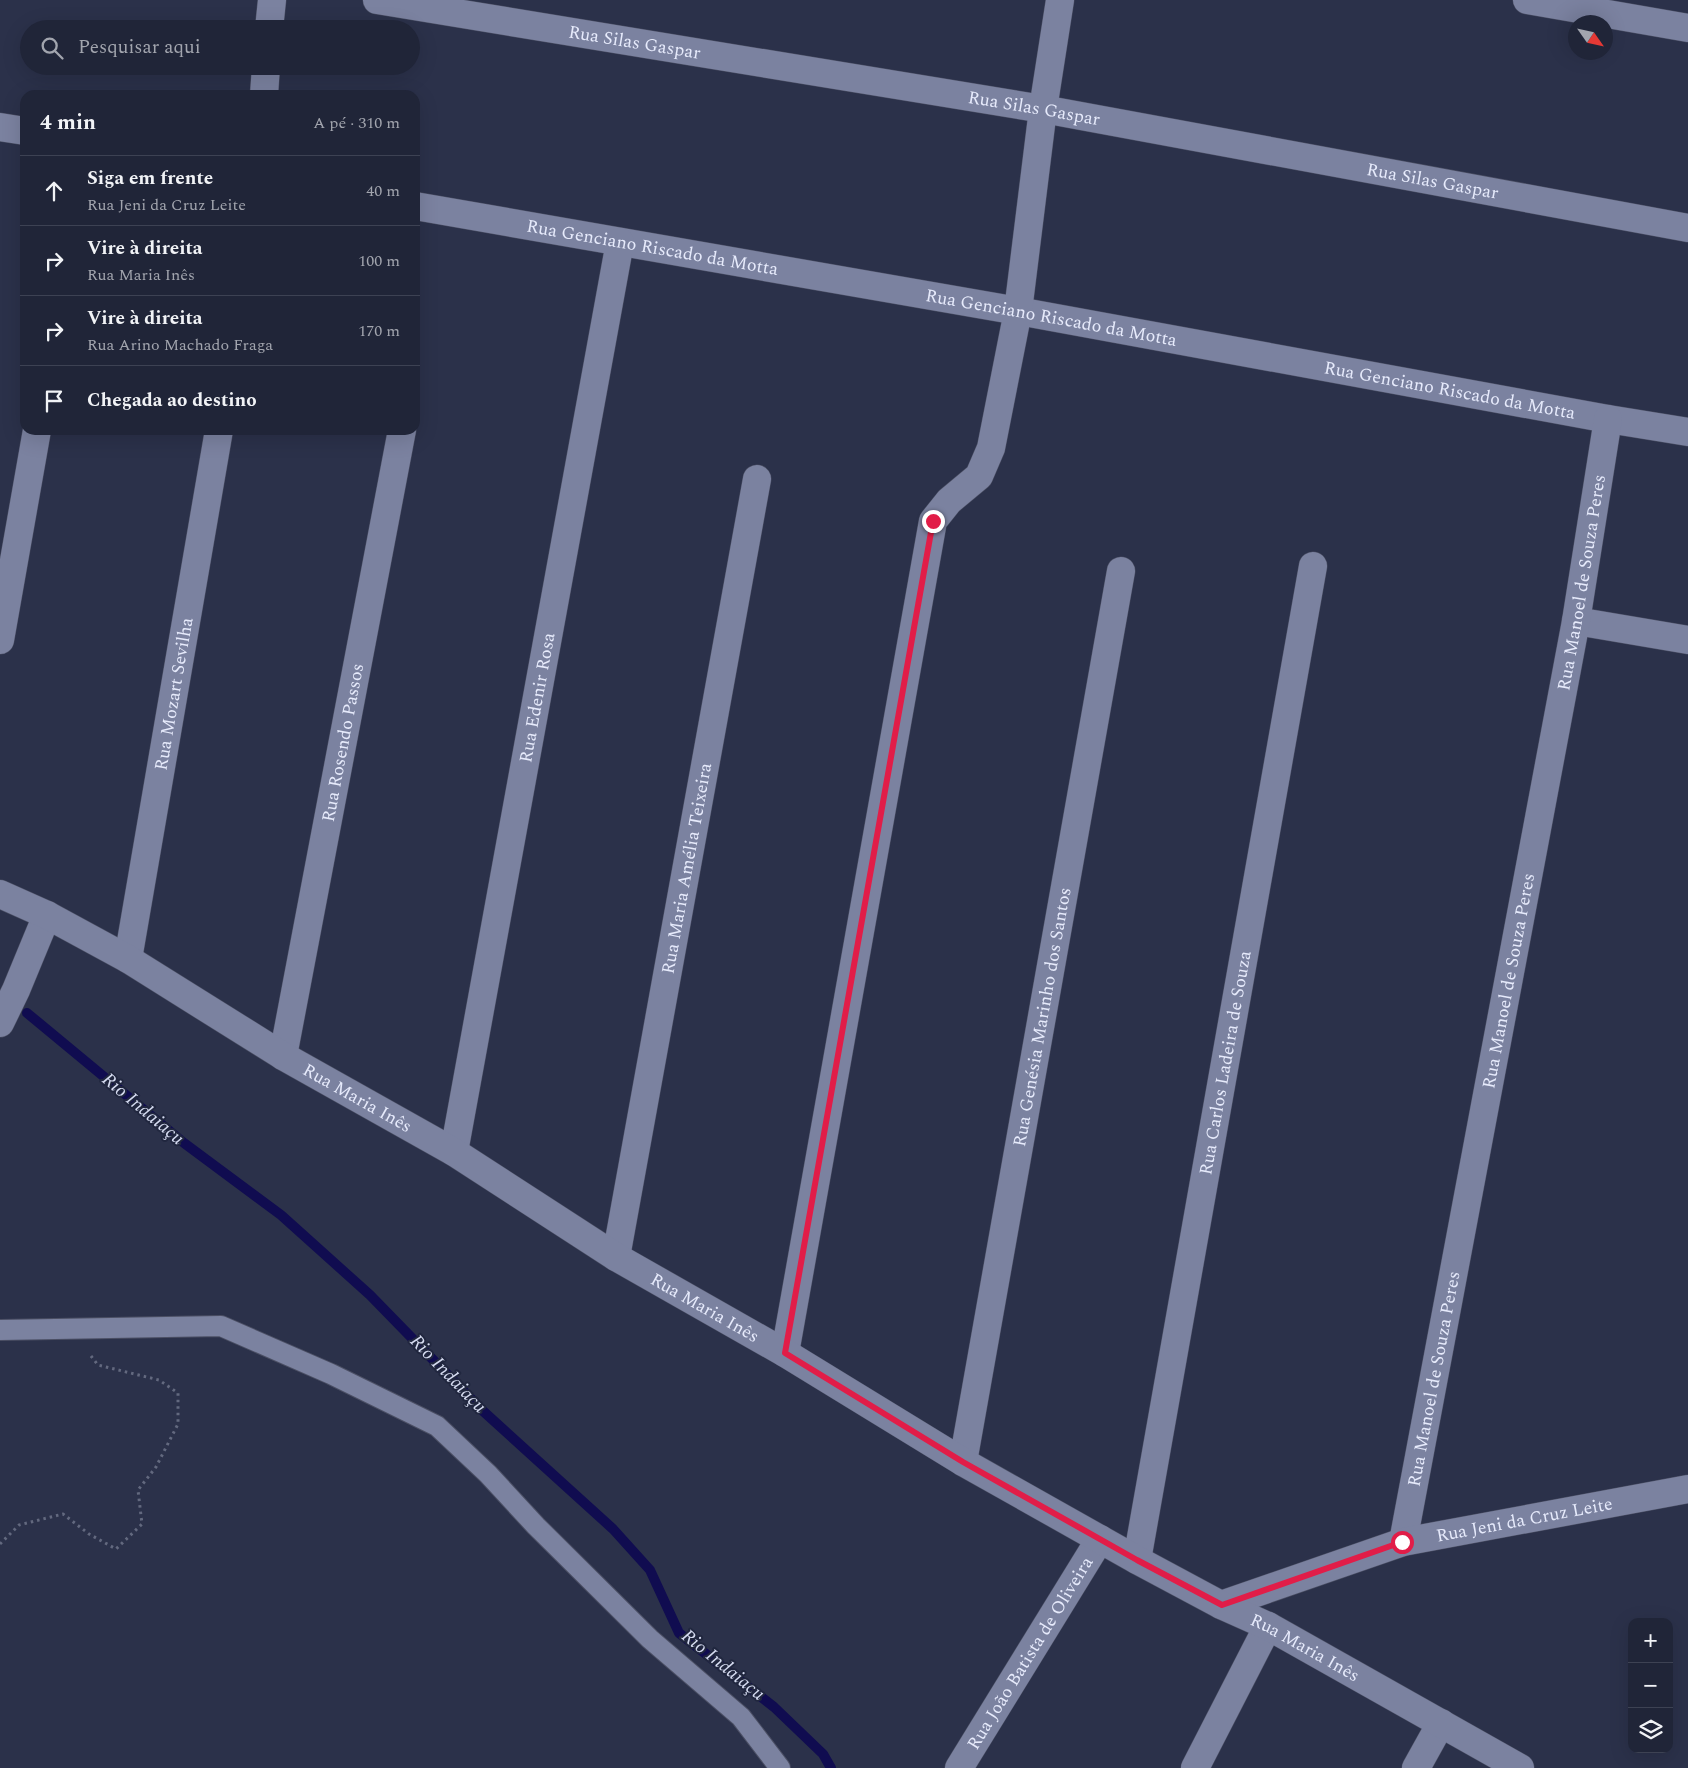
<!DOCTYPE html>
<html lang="pt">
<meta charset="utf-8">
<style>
body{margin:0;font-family:Spectral,serif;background:#2d3143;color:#f1f3f6}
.controls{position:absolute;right:15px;bottom:15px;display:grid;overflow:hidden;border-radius:10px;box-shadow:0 5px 20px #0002}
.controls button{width:45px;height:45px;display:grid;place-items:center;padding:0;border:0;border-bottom:1px solid #3d4253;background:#202538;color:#f1f3f6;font:25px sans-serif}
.compass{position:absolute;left:1568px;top:15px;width:45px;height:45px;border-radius:50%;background:#202538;box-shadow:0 5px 20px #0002;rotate:124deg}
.stop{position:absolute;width:15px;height:15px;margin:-11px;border:4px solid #e11d48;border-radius:50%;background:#fff}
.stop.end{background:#e11d48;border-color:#fff;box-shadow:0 1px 5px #0008}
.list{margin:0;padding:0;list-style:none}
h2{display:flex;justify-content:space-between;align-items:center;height:65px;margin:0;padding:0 20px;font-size:21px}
h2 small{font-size:16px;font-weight:400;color:#a2a5ae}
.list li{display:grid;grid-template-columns:32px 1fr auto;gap:15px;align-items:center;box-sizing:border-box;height:70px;padding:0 20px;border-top:1px solid #3d4253}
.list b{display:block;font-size:19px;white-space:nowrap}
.list p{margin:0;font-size:16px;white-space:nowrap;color:#a2a5ae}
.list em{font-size:16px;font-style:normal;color:#a2a5ae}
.icon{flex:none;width:28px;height:28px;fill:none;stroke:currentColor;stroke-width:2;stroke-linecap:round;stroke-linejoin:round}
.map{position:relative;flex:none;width:1688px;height:1768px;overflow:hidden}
.search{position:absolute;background:#202538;box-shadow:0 5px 20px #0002;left:20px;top:20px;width:400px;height:55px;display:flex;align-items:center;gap:12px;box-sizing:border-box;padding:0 18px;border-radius:28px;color:#a2a5ae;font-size:19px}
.panel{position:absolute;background:#202538;box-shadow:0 5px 20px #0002;left:20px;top:90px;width:400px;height:345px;border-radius:15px}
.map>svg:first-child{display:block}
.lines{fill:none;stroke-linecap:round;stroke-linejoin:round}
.stream{stroke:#100c50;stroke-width:10}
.service-casing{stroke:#4b4f64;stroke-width:22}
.minor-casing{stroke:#4b4f64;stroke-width:29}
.tertiary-casing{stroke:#4b4f64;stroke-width:29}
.path{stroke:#63697f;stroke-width:3;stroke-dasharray:2.5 4;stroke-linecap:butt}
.service{stroke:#7b82a0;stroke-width:20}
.minor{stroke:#7b82a0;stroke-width:28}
.tertiary{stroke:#7b82a0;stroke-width:28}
.route{stroke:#e11d48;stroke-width:6}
.labels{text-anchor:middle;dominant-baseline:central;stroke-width:4;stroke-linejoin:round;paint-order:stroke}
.street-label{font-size:18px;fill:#e6eafb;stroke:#21273f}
.water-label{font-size:19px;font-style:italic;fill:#d5dbf0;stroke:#21273f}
</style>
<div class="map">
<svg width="1688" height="1768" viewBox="0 0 1688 1768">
<rect width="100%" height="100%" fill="#2b314a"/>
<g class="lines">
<!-- stream -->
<path class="stream" d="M27 1013 184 1143 281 1215 370 1295 483 1411 613 1529 650 1570 679 1633 774 1707 823 1754 831 1768"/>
<!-- service casing -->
<g class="service-casing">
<path id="service" d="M0 1330 221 1326 331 1374 437 1426 488 1474 536 1526 650 1639 741 1717 780 1768"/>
</g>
<!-- minor casing -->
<g class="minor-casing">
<g id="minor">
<path id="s1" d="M377 0 1043 109 1688 228"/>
<path d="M1527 0 1688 28"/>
<path d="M269 29 272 0"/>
<path d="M264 95 266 66"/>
<path d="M0 127 25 131"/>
<path id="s2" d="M415 206 1018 311 1608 419 1688 432"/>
<path d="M1576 621 1688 640"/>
<path d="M0 640 37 430"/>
<path id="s3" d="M128 959 219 430"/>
<path d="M0 1023 16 990 47 915"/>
<path id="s4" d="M283 1056 402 430"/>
<path id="s5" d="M454 1152 620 242"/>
<path id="s6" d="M616 1257 757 479"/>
<path d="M785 1353 933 521 949 501 979 476 991 448 1018 311 1043 109 1060 0"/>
<path id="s7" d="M963 1462 1121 571"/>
<path id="s8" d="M1403 1542 1576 621 1608 419"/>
<path id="s9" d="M1137 1560 1313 566"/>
<path id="s10" d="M1221 1605 1403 1542 1688 1489"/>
<path id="s11" d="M959 1768 1100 1539"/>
<path d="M1195 1768 1268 1626"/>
<path d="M1416 1768 1441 1723"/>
</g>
</g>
<!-- tertiary casing -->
<g class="tertiary-casing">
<g id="tertiary">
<path id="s12" d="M0 894 47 915 128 959 283 1056 454 1152 616 1257 785 1353 963 1462 1137 1560 1221 1605 1268 1626 1520 1768"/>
</g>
</g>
<!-- path -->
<path class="path" d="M0 1544 19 1525 63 1514 89 1534 116 1549 142 1524 138 1490 156 1467 178 1424V1393L159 1380 98 1365 91 1356"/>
<!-- service -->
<use href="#service" class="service"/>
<!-- minor -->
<use href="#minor" class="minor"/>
<!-- tertiary -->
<use href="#tertiary" class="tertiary"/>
</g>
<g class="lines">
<!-- route -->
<path class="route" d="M933 521 785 1353 963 1462 1137 1560 1222 1605 1402 1542"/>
</g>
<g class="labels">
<!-- street labels -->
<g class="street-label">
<text stroke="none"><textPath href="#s1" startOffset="261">Rua Silas Gaspar</textPath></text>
<text stroke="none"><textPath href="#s1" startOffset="666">Rua Silas Gaspar</textPath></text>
<text stroke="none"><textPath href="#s1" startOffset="1071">Rua Silas Gaspar</textPath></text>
<text stroke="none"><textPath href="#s2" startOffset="241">Rua Genciano Riscado da Motta</textPath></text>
<text stroke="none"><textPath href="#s2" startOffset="646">Rua Genciano Riscado da Motta</textPath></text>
<text stroke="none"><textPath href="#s2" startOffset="1051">Rua Genciano Riscado da Motta</textPath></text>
<text stroke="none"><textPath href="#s8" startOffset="976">Rua Manoel de Souza Peres</textPath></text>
<text stroke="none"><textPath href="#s3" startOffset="269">Rua Mozart Sevilha</textPath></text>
<text stroke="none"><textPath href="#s5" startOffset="462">Rua Edenir Rosa</textPath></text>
<text stroke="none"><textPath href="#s4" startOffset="319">Rua Rosendo Passos</textPath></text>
<text stroke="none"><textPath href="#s6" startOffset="395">Rua Maria Amélia Teixeira</textPath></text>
<text stroke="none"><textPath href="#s8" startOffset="571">Rua Manoel de Souza Peres</textPath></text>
<text stroke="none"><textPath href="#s7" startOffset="452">Rua Genésia Marinho dos Santos</textPath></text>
<text stroke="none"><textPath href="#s9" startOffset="505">Rua Carlos Ladeira de Souza</textPath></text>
<text stroke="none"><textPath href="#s12" startOffset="412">Rua Maria Inês</textPath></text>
<text stroke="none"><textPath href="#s12" startOffset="818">Rua Maria Inês</textPath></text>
<text stroke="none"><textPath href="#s8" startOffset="166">Rua Manoel de Souza Peres</textPath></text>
<text stroke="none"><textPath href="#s10" startOffset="316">Rua Jeni da Cruz Leite</textPath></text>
<text stroke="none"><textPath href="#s12" startOffset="1508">Rua Maria Inês</textPath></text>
<text stroke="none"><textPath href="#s11" startOffset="135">Rua João Batista de Oliveira</textPath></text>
</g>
<!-- water labels -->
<g class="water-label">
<text transform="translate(143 1109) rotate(40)">Rio Indaiaçu</text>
<text transform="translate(448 1374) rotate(46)">Rio Indaiaçu</text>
<text transform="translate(723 1665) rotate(39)">Rio Indaiaçu</text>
</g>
</g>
</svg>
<div class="controls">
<button>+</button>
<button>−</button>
<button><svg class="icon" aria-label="layers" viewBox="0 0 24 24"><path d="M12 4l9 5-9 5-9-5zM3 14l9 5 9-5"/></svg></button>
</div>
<svg class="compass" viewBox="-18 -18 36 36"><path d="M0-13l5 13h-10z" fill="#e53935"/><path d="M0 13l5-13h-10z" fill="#a2a5ae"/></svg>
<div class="stop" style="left:1402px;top:1542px"></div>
<div class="stop end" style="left:933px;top:521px"></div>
<div class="search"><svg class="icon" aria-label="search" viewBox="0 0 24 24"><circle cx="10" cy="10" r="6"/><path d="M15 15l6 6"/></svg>Pesquisar aqui</div>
<section class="panel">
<h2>4 min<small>A pé · 310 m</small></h2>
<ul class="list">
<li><svg class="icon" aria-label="ahead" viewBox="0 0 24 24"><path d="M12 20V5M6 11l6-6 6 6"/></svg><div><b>Siga em frente</b><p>Rua Jeni da Cruz Leite</p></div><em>40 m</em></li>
<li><svg class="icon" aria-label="right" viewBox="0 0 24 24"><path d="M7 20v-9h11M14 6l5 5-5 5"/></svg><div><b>Vire à direita</b><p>Rua Maria Inês</p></div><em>100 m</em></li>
<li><svg class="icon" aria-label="right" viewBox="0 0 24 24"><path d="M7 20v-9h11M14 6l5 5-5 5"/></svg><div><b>Vire à direita</b><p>Rua Arino Machado Fraga</p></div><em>170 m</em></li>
<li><svg class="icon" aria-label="arrive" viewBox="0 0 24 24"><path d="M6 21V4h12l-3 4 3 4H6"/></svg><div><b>Chegada ao destino</b></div></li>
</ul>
</section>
</div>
